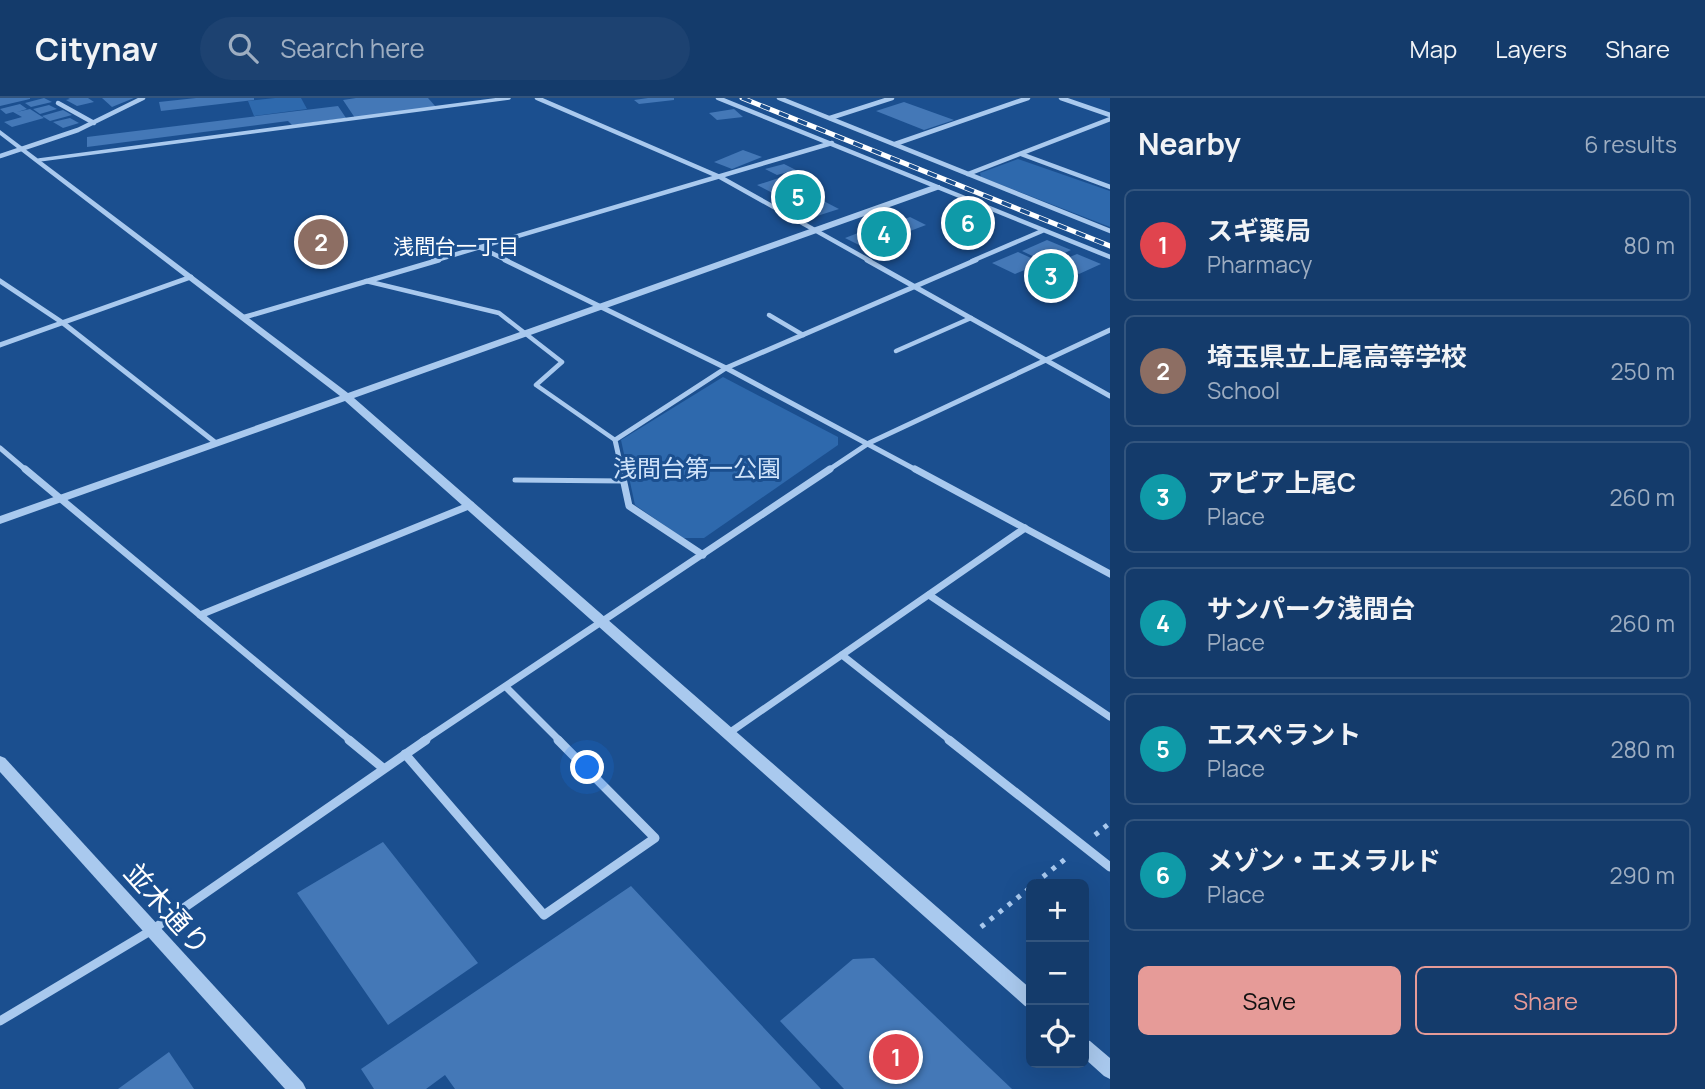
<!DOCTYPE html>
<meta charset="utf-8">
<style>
body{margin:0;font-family:Manrope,"Noto Sans JP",sans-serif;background:#1d4271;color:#f1f3f6}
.controls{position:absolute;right:21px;bottom:21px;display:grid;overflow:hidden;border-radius:10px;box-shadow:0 7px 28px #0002}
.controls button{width:63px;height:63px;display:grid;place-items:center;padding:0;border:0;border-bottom:2px solid #33557e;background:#143b6b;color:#f1f3f6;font:35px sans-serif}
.you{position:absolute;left:588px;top:670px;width:24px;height:24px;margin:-18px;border:5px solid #fff;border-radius:50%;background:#1a73e8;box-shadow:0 0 0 10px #1a73e833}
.badge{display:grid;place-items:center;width:46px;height:46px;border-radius:50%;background:#e69b98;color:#fff;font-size:23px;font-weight:700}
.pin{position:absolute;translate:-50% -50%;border:4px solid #fff;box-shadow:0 2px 7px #0006}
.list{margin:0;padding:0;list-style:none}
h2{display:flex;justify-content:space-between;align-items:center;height:91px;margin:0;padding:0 28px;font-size:30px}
h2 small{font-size:23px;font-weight:400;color:#9dadc1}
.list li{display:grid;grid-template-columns:46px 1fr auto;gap:21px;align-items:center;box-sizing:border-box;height:112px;margin:0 14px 14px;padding:0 14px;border:2px solid #33557e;border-radius:10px}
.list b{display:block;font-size:26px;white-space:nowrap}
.list p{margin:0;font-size:23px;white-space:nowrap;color:#9dadc1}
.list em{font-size:23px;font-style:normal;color:#9dadc1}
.actions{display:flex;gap:14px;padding:21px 28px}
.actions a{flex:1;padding:16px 0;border:2px solid #e69b98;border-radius:10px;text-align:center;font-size:24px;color:#e69b98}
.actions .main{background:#e69b98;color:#111}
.icon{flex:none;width:38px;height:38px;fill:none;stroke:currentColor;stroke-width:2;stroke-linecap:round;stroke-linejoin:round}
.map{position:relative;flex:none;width:1110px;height:991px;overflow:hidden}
header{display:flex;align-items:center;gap:42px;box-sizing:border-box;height:98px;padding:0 35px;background:#143b6b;border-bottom:2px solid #33557e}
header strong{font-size:33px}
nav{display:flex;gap:38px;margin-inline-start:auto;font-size:24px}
.search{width:490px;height:63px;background:#1d4271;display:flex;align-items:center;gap:18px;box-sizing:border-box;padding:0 24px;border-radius:38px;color:#9dadc1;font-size:26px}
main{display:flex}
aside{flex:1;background:#143b6b}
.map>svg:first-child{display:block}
.green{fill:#2e69ad}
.building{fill:#4478b7}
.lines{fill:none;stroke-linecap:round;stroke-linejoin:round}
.path{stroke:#a9c9ee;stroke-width:5;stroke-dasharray:4.5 7;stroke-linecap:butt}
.service-far2{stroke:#a9c9ee;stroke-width:3.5}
.service-far1{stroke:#a9c9ee;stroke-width:4.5}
.service{stroke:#a9c9ee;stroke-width:5}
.minor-far3{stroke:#a9c9ee;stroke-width:4.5}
.minor-far2{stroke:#a9c9ee;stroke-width:5}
.minor-far1{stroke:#a9c9ee;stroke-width:7}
.minor{stroke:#a9c9ee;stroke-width:9}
.tertiary{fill:#a9c9ee;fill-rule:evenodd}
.rail-casing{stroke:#fff;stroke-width:5}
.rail{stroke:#1b4f8f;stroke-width:3.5;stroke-dasharray:10;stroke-linecap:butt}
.labels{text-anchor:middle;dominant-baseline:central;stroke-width:6;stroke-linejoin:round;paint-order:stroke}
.far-neighbourhood-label{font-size:21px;fill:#fff;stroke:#1b4f8f}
.park-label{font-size:24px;fill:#cfe3fa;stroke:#1b4f8f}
.near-street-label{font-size:28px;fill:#fff;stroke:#1b4f8f}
</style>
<header>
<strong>Citynav</strong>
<div class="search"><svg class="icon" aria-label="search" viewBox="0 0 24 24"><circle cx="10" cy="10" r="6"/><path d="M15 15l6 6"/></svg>Search here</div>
<nav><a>Map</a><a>Layers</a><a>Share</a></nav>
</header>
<main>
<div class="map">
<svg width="1110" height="991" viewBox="0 0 1110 991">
<rect width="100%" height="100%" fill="#1b4f8f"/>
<!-- green -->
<g class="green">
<path d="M275 0H301L307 11 254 18 248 3Z"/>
<path d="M1018 61 1110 93V129L981 79 980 75Z"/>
<path d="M723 279 838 339V347L704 440H683L635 407 621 342Z"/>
</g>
<!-- building -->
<g class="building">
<path d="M0 0H30V1L0 8Z"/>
<path d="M44 0 52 4 31 9 25 5Z"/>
<path d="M68 0H88L94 4 77 8 66 2 70 1Z"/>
<path d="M102 0H134L112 9Z"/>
<path d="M196 0H254V2L161 13 159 4Z"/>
<path d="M356 0H428L436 9 355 20 343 2Z"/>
<path d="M648 0H674V2L639 6 634 2Z"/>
<path d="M904 4 954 22 924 32 876 13Z"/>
<path d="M20 6 27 11 17 14 30 11 44 20 12 29 4 24 22 19 13 14 6 16 0 11Z"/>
<path d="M49 7 57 11 40 16 33 11Z"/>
<path d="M338 8 346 20 292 27 288 23 87 49V39Z"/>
<path d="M734 11 743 19 717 22 709 15Z"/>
<path d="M63 12 72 17 50 23 42 18Z"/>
<path d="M70 20 79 25 63 30 53 24Z"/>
<path d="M743 52 762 59 732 71 714 64Z"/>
<path d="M784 66 796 72 777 77 765 71Z"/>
<path d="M804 76 817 82 798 88 786 82Z"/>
<path d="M779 80 839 111 817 118 757 87Z"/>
<path d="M969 116 991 126 967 135 946 125Z"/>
<path d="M910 119 926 127 865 150 845 140 858 135 862 137Z"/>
<path d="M1047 142 1071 152 1045 164 1022 153Z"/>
<path d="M1018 154 1042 165 1015 176 992 165Z"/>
<path d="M1077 156 1101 166 1079 176 1055 165Z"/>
<path d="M1051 167 1075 178 1053 188 1028 177Z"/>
<path d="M383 744 478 865 388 927 297 795Z"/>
<path d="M631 788 821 991H455L445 977 426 991H374L361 971Z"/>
<path d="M874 860 1012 991H844L780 923 853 861Z"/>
<path d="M169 954 194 991H118Z"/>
</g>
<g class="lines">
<!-- path -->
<g class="path">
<path d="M1095 737 1110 725"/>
<path d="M1034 786 1069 758"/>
<path d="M981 829 1031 789"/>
</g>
<!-- service-far2 -->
<path class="service-far2" d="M39 62 509 0"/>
<!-- service-far1 -->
<g class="service-far1">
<path d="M366 183 499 215 562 264 536 287 615 342"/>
<path d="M769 217 803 237"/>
<path d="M896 253 971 220"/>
</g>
<!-- service -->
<path class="service" d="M515 382 624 383"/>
<!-- minor-far3 -->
<g class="minor-far3">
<path d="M537 0 720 79 870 163"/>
<path d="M718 0 1110 159"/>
<path d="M779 0 1110 133"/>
<path d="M1061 0 1110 17"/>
<path d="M58 5 94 25"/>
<path d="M830 20 892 0"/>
<path d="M895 46 1028 0"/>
<path d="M1021 56 1110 89"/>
<path d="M0 58 78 32 143 0"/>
<path d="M968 76 1110 21"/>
<path d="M479 149 508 163"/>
<path d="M433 163 832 45"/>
<path d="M972 163 1042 133"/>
</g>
<!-- minor-far2 -->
<g class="minor-far2">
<path d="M505 162 726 270 918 373"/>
<path d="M867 162 1110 298"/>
<path d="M0 183 63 225 216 345"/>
<path d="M245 219 439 162"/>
<path d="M0 247 191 179"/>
<path d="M0 350 27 373"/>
<path d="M622 373 615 342 726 270 976 162"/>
<path d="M827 373 869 345 1110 232"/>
</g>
<!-- minor-far1 -->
<g class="minor-far1">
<path d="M25 371 351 643"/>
<path d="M621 371 629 408 703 457"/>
<path d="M915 371 1110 476"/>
<path d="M929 497 1110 619"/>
<path d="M200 517 471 407"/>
<path d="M842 557 951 643"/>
<path d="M506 589 560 643"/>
<path d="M729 635 1025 430"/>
<path d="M423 643 830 371"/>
</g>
<!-- minor -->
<g class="minor">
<path d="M349 642 383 670"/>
<path d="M949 642 1110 769"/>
<path d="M405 656 544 817 655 740 558 642"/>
<path d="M0 923 152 832 426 642"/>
</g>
<!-- tertiary -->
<g class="tertiary">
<path d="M0 32 348 295 934 87H940V91L354 300 1031 891V910L1025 908 345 303 0 426V418L340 298 0 37Z"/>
<path d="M0 658 5 660 303 985 306 991H285L0 674Z"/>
<path d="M1084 941 1090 943 1110 960V981L1104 978 1084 960Z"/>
</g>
<!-- rail casing -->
<g class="rail-casing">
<path id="rail" d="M742 0 1110 148"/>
</g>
<!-- rail -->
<use href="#rail" class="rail"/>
</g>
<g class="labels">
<!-- far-neighbourhood labels -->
<g class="far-neighbourhood-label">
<text x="456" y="148">浅間台一丁目</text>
</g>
<!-- park labels -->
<g class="park-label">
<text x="697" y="369">浅間台第一公園</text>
</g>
<!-- near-street labels -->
<g class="near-street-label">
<text transform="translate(168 810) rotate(48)">並木通り</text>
</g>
</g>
</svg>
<div class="controls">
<button>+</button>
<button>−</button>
<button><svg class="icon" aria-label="locate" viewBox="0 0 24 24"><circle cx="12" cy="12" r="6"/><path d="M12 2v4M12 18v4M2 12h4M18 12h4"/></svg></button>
</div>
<div class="you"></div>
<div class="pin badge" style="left:896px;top:959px;background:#e0444e">1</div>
<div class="pin badge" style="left:321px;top:144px;background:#8d6e63">2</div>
<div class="pin badge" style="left:1051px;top:178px;background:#0f9aa8">3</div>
<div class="pin badge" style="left:884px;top:136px;background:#0f9aa8">4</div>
<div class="pin badge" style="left:798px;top:99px;background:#0f9aa8">5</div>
<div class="pin badge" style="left:968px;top:125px;background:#0f9aa8">6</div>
</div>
<aside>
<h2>Nearby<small>6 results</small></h2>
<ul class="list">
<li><span class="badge" style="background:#e0444e">1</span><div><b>スギ薬局</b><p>Pharmacy</p></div><em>80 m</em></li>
<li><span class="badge" style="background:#8d6e63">2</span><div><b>埼玉県立上尾高等学校</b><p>School</p></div><em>250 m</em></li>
<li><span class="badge" style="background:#0f9aa8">3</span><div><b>アピア上尾C</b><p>Place</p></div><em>260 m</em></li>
<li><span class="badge" style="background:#0f9aa8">4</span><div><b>サンパーク浅間台</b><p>Place</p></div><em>260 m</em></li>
<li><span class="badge" style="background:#0f9aa8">5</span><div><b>エスペラント</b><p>Place</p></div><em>280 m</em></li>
<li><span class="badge" style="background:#0f9aa8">6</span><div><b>メゾン・エメラルド</b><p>Place</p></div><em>290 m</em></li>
</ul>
<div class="actions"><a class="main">Save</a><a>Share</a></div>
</aside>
</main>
